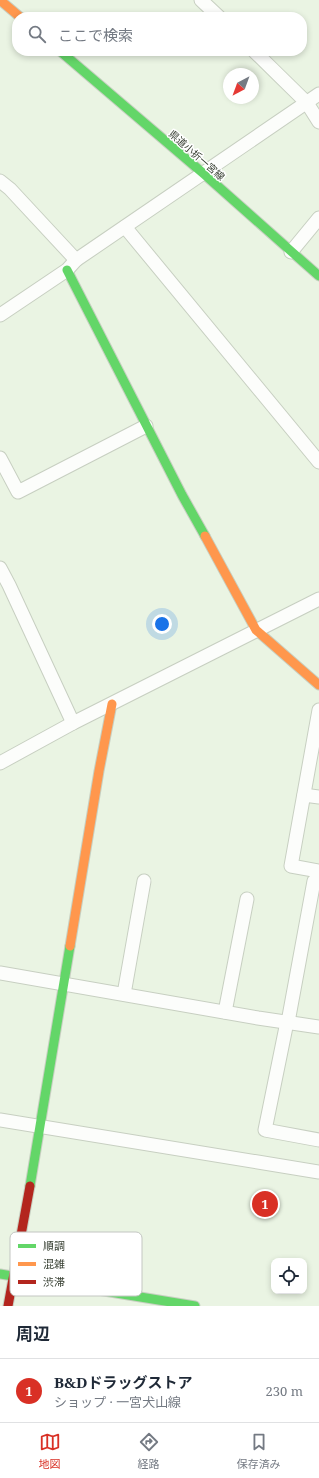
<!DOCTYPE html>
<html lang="ja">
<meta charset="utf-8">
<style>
body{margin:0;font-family:"Noto Serif","Noto Sans JP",serif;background:#f2f2f3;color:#1f2937}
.controls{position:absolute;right:12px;bottom:12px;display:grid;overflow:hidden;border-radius:8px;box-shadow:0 2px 6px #0003}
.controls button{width:36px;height:36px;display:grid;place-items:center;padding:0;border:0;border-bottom:1px solid #e0e1e3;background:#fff;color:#1f2937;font:20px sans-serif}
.compass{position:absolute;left:223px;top:68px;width:36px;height:36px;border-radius:50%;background:#fff;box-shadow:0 2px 6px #0003;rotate:221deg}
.you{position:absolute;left:162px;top:624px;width:14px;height:14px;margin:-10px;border:3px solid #fff;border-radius:50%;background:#1a73e8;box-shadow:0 0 0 6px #1a73e833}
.badge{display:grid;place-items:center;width:26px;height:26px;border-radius:50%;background:#d93025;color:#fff;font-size:13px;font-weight:700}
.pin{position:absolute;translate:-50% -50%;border:2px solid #fff;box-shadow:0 1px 4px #0006}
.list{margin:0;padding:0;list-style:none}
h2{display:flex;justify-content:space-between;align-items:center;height:52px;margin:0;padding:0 16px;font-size:17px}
h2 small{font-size:13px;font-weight:400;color:#747a83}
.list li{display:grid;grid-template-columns:26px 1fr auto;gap:12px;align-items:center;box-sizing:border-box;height:64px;padding:0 16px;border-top:1px solid #e0e1e3}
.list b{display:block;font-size:15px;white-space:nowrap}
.list p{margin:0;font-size:13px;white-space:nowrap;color:#747a83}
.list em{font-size:13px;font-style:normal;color:#747a83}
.icon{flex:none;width:22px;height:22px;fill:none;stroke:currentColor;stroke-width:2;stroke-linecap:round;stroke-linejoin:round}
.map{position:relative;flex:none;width:319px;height:1306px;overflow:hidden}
.search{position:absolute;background:#fff;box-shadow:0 2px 6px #0003;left:12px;right:12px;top:12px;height:44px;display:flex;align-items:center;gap:10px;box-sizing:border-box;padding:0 14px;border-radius:16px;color:#747a83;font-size:15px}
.sheet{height:116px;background:#fff}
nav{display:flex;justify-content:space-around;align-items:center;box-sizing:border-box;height:56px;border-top:1px solid #e0e1e3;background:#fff;font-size:11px;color:#747a83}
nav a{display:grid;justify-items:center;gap:2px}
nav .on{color:#d93025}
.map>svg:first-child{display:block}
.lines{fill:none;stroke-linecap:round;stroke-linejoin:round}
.street-casing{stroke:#c7cfc1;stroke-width:15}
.fast-casing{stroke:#c7cfc1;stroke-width:11}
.slow-casing{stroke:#c7cfc1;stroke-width:11}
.jam-casing{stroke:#c7cfc1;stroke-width:11}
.street{stroke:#fcfdfb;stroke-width:13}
.fast{stroke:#63d668;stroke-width:9}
.slow{stroke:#ff974d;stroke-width:9}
.jam{stroke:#b3261e;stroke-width:9}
.labels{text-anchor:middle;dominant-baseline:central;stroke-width:3;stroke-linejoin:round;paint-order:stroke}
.street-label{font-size:10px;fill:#384033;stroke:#fff}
.key{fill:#fff;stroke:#c3c6c2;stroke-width:1}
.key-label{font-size:11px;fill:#384033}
</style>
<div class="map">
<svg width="319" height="1306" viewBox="0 0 319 1306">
<rect width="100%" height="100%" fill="#eaf4e3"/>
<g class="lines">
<!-- street casing -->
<g class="street-casing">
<g id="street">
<path d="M201 0 219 17"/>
<path d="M254 51 307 103 319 122"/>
<path d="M0 181 10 189 76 260"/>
<path d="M125 227 319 462"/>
<path d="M291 252 319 218"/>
<path d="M0 315 67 270 76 260 319 94"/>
<path d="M0 458 18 492 146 426"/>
<path d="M0 568 9 585 73 723"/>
<path d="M319 710 291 866 319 871"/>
<path d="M0 763 73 723 319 599"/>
<path d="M304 795 319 797"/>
<path d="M0 973 258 1018 319 1027"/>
<path d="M124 994 144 881"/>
<path d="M225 1012 247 899"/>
<path d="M287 1022 265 1130 319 1140"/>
<path d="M288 1022 314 881"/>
<path d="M0 1120 319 1172"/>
</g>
</g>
<!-- fast casing -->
<g class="fast-casing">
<g id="fast">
<path d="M60 51 204 174 319 276"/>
<path d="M67 270 182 495 205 536"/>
<path d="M30 1186 70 946"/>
<path d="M0 1274 195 1306"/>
</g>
</g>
<!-- slow casing -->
<g class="slow-casing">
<g id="slow">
<path d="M0 0 20 17"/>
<path d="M205 536 256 630 319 685"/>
<path d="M70 946 99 771 112 704"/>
</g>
</g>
<!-- jam casing -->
<g class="jam-casing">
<path id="jam" d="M8 1306 30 1186"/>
</g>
<!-- street -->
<use href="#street" class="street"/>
<!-- fast -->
<use href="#fast" class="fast"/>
<!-- slow -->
<use href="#slow" class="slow"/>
<!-- jam -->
<use href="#jam" class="jam"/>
</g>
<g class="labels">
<!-- street labels -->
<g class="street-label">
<text transform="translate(197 155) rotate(41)">県道小折一宮線</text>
</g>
</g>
<!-- legend -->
<rect x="10" y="1232" width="132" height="64" rx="6" class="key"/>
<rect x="18" y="1244" width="18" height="4" fill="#63d668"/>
<rect x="18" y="1262" width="18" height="4" fill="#ff974d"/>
<rect x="18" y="1280" width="18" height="4" fill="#b3261e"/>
<g class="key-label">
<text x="43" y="1250">順調</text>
<text x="43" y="1268">混雑</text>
<text x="43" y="1286">渋滞</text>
</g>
</svg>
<div class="controls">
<button><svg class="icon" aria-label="locate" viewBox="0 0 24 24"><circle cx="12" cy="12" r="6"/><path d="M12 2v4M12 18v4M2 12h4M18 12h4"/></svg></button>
</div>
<svg class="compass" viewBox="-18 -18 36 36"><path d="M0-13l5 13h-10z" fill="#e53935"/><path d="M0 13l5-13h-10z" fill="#747a83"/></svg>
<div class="you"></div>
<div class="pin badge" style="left:265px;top:1204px">1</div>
<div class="search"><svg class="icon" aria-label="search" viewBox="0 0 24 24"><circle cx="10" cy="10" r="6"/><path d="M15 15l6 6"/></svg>ここで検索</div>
</div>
<section class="sheet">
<h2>周辺<small></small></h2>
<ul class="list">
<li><span class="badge">1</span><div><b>B&amp;Dドラッグストア</b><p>ショップ · 一宮犬山線</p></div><em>230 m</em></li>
</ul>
</section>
<nav>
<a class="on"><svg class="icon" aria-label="map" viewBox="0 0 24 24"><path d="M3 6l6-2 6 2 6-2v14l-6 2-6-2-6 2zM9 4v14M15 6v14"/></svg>地図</a>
<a><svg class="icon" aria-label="directions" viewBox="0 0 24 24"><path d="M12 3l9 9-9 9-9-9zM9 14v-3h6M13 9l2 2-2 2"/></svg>経路</a>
<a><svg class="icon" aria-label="saved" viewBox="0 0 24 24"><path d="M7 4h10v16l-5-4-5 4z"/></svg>保存済み</a>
</nav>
